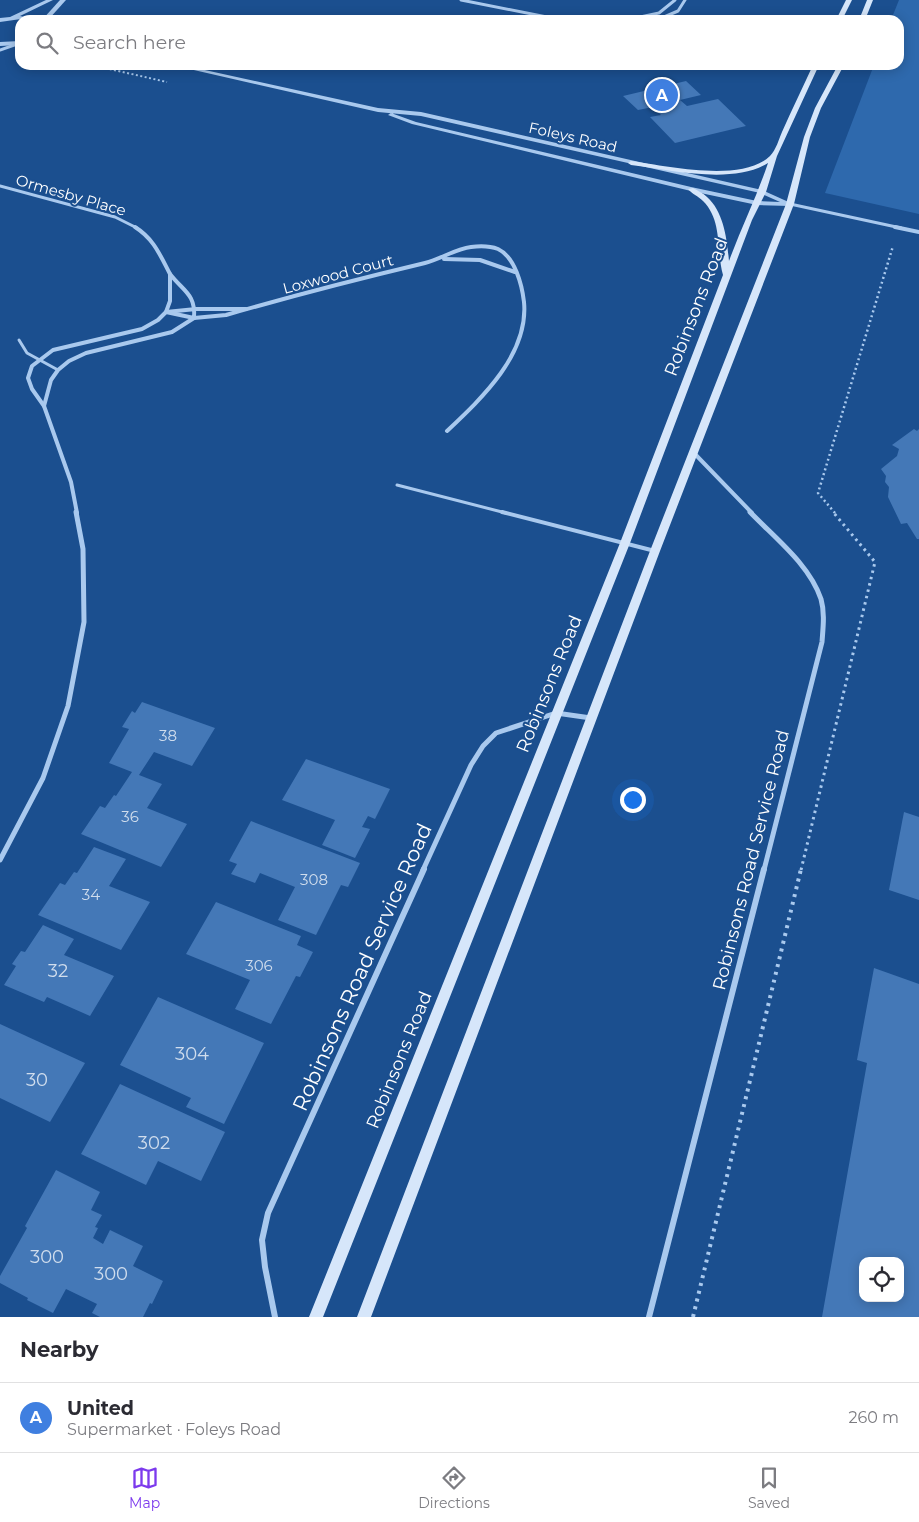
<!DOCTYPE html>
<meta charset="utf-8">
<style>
body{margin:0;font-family:Montserrat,sans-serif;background:#f2f2f3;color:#2b2b33}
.controls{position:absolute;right:15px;bottom:15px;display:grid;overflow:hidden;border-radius:10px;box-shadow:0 2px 12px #0003}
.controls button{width:45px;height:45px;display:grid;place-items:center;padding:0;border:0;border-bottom:1px solid #e1e1e2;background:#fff;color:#2b2b33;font:25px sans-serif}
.you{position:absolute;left:632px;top:799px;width:18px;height:18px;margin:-12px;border:4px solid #fff;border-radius:50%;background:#1a73e8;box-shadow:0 0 0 8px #1a73e833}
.badge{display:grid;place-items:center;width:32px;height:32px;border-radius:50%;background:#7c3aed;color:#fff;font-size:16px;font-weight:700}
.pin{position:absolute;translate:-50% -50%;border:2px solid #fff;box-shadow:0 1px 5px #0006}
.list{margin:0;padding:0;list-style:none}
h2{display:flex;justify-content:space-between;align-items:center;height:65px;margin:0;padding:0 20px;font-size:21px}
h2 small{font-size:16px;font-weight:400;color:#7c7c81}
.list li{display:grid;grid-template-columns:32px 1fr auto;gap:15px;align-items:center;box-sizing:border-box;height:70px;padding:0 20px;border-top:1px solid #e1e1e2}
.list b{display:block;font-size:19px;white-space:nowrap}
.list p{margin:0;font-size:16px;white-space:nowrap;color:#7c7c81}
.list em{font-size:16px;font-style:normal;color:#7c7c81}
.icon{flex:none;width:28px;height:28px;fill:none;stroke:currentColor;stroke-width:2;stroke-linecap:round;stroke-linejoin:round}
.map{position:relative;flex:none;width:919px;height:1317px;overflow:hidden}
.search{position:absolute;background:#fff;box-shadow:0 2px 12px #0003;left:15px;right:15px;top:15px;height:55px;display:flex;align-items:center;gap:12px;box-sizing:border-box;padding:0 18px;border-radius:15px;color:#7c7c81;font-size:19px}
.sheet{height:135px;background:#fff}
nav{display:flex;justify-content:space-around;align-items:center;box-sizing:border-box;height:70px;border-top:1px solid #e1e1e2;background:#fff;font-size:14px;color:#7c7c81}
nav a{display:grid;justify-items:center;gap:2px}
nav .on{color:#7c3aed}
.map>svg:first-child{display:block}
.green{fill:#2e69ad}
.building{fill:#4478b7;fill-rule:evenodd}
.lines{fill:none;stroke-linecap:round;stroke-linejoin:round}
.path-far3{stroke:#a9c9ee;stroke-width:2;stroke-dasharray:2 2.5;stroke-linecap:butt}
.path-far2{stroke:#a9c9ee;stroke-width:2.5;stroke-dasharray:2 3;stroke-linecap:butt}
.path-far1{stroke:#a9c9ee;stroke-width:3;stroke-dasharray:2.5 4;stroke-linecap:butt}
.path{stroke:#a9c9ee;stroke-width:4;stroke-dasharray:3 5;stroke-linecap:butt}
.service-far1{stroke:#a9c9ee;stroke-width:3}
.service{stroke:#a9c9ee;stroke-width:4}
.minor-far3{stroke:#a9c9ee;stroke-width:3}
.minor-far2{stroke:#a9c9ee;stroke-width:4}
.minor-far1{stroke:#a9c9ee;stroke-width:5}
.minor{stroke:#a9c9ee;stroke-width:6}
.tertiary{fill:#a9c9ee;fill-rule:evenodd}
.secondary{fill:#d6e6fa;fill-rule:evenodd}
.labels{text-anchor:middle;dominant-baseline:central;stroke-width:4;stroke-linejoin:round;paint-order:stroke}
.far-street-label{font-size:15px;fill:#fff;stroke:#1b4f8f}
.number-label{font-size:15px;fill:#d0dded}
.street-label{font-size:18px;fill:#fff;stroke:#1b4f8f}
.near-number-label{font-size:18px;fill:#d0dded}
.near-street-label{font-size:21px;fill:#fff;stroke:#1b4f8f}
</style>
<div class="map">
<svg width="919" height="1317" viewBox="0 0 919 1317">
<rect width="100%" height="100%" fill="#1b4f8f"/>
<!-- green -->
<path class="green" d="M899 0H919V214L825 193 874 65H899V20H891Z"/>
<!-- building -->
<g class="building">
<path d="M686 81 701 95 680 100 687 106 718 99 746 126 675 143 650 117 661 115 653 107 638 110 623 96Z"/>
<path d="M914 429 917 431 919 429V539H917L907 523 901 524 888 497 889 487 885 482 886 476 881 469 897 456 899 449 892 445Z"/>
<path d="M142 702 215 728 192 766 154 752 139 775 162 784 147 808 187 824 161 867 81 834 100 806 105 808 114 795 116 796 132 772 109 763 129 729 122 727 132 711 135 713Z"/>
<path d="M306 759 390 789 375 819 368 816 362 827 370 829 355 858 322 845 335 820 282 800Z"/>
<path d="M904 812 919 817V900L889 890Z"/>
<path d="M251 821 360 863 348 887 341 885 316 935 278 920 295 887 260 873 255 883 231 874 237 864 229 861Z"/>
<path d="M94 847 126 859 109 886 150 902 121 950 38 915 60 883 65 885 74 872 77 873Z"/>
<path d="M216 902 301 936 297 945 313 952 300 977 296 976 271 1024 235 1009 250 980 186 954Z"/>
<path d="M43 925 74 939 64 955 114 976 90 1016 47 997 44 1002 4 985 16 966 12 964 21 951 25 952Z"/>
<path d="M874 968 919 984V1317H822L867 1063 857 1060ZM863 1261H900V1298H863Z"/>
<path d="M158 997 264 1043 224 1124 186 1107 191 1098 120 1065Z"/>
<path d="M0 1024 85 1063 50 1122 0 1098Z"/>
<path d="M120 1084 225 1132 201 1181 158 1161 146 1185 81 1154Z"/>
<path d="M56 1170 100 1192 91 1210 102 1215 95 1227 98 1228 93 1238 103 1244 110 1230 143 1246 133 1266 163 1281 152 1304 150 1303 143 1317H100L92 1313 97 1304 66 1289 53 1313 27 1300 28 1298 0 1283V1276L27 1228 25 1226Z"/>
</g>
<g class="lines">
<!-- path-far3 -->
<path class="path-far3" d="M92 65 167 82"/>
<!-- path-far2 -->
<path class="path-far2" d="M835 513 818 493 893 246"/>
<!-- path-far1 -->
<path class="path-far1" d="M801 870 875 562 833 512"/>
<!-- path -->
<path class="path" d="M693 1317 801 869"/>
<!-- service-far1 -->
<g class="service-far1">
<path d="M19 340 27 353 58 370"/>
<path d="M397 485 506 513"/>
</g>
<!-- service -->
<path class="service" d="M502 512 655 551"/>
<!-- minor-far3 -->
<g class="minor-far3">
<path d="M461 0 562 20"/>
<path d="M560 19 577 20"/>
<path d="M626 20 659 13 675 0"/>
<path d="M657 20 678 11 685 0"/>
<path d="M0 50 20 43"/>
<path d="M0 186 115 217 137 228"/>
<path d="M790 204 901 228"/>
</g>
<!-- minor-far2 -->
<g class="minor-far2">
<path d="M135 227C154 239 160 255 170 274"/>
<path d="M895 227 919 232"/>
<path d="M444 259 480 260 515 272"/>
<path d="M170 274C183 291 196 294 194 318L166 312 170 301Z"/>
<path d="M44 406 51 380 58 370 69 361 86 353 172 332 194 318 226 315C292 296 358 279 425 263 441 259 455 249 471 247 479 246 490 246 498 249 515 257 522 285 524 302 529 354 482 398 447 431"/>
<path d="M693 452 752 513"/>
<path d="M77 513 71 482 44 406 32 389 28 378 32 366 53 350 142 329 158 320 166 312 196 309H246"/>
</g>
<!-- minor-far1 -->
<g class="minor-far1">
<path d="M750 512C775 538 809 564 821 599 825 613 823 628 822 642L764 870"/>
<path d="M0 860 43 778 68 706 84 622 83 549 76 512"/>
<path d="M423 870 471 765 483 746 496 733 556 713 591 718"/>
</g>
<!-- minor -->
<g class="minor">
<path d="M275 1317 265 1267 262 1240 268 1213 424 869"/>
<path d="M649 1317 764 869"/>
</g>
<!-- tertiary -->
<g class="tertiary">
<path d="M46 0H53L20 16 39 20 21 19 0 22V18L10 17Z"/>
<path d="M60 0H66L48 20H42Z"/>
<path d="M20 41V45L0 46V42Z"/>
<path d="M172 65H182L378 108 421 112 762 190 793 204 790 206 757 205 691 191 412 124 388 115 391 113 416 122 691 187 757 201 780 202 760 193 421 116 378 112Z"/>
</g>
<!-- secondary -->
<g class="secondary">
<path d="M846 0H852L842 20H836Z"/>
<path d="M867 0H873L865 20H859Z"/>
<path d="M813 65H819L777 156 766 192 752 220 630 543 323 1317H309L620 543 723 275C716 251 723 221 703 201 698 196 692 194 688 189L693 188C698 191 703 193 707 197 724 212 727 240 729 261 741 228 757 196 768 163 733 185 671 170 631 165L628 163 631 161C667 166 742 183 770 156 776 150 779 139 782 132 792 109 803 87 813 65Z"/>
<path d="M838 65H844L821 108 810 137 794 204 660 551 371 1317H357L650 551 786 204 804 137 815 108Z"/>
</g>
</g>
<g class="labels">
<!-- far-street labels -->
<g class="far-street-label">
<text transform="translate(573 137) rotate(13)">Foleys Road</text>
<text transform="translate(71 195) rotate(16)">Ormesby Place</text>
<text transform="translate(338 274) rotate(-15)">Loxwood Court</text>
</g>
<!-- number labels -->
<g class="number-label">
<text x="168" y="735">38</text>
<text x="130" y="816">36</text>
<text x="314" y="879">308</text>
<text x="91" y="894">34</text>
<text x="259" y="965">306</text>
</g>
<!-- street labels -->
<g class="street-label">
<text transform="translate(696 307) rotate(-69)">Robinsons Road</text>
<text transform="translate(549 684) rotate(-68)">Robinsons Road</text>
<text transform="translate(751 860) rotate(-76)">Robinsons Road Service Road</text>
<text transform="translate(399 1060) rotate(-68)">Robinsons Road</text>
</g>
<!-- near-number labels -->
<g class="near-number-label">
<text x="58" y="971">32</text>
<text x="192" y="1054">304</text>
<text x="37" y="1080">30</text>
<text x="154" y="1143">302</text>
<text x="47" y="1257">300</text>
<text x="111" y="1274">300</text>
</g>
<!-- near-street labels -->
<g class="near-street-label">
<text transform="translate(362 967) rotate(-66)">Robinsons Road Service Road</text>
</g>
</g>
</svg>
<div class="controls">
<button><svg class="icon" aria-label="locate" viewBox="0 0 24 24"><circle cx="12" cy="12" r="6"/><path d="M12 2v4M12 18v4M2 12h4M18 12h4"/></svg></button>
</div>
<div class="you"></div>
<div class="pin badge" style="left:662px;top:95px;background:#3f7fe0">A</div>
<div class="search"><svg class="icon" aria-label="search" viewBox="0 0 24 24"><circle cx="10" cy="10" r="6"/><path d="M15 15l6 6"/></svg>Search here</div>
</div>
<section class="sheet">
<h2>Nearby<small></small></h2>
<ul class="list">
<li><span class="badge" style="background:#3f7fe0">A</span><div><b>United</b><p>Supermarket · Foleys Road</p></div><em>260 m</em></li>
</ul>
</section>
<nav>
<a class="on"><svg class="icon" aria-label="map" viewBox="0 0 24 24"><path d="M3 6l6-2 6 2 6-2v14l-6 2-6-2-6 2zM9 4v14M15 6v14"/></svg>Map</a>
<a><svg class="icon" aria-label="directions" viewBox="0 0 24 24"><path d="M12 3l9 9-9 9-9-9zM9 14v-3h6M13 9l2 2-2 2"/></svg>Directions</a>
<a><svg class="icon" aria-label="saved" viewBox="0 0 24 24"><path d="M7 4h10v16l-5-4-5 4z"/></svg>Saved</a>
</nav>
